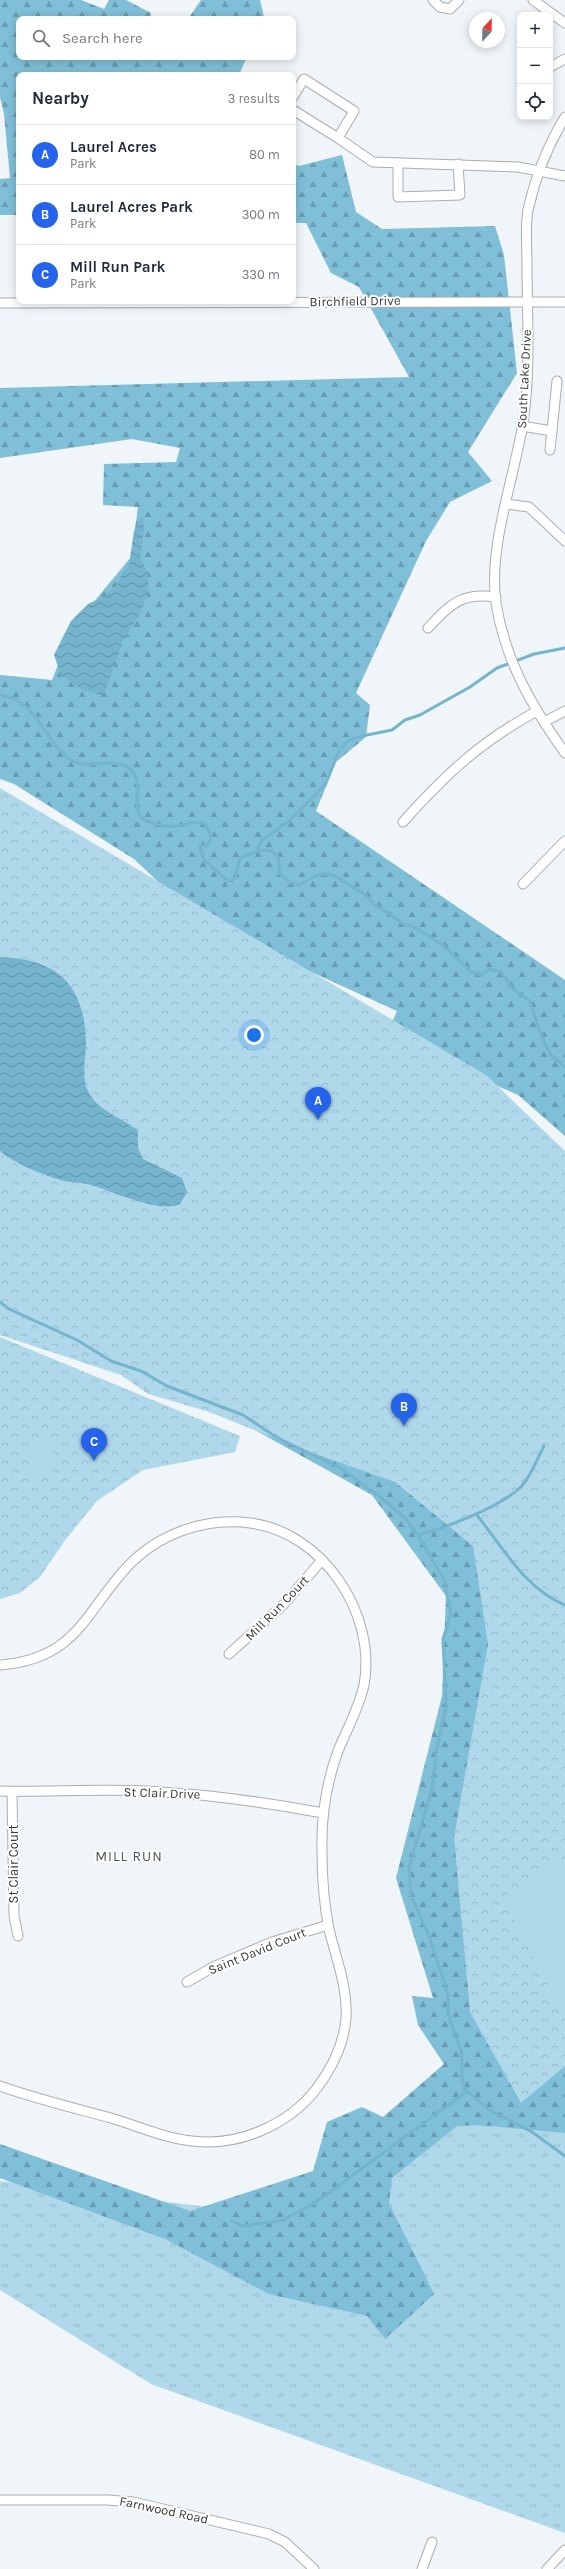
<!DOCTYPE html>
<meta charset="utf-8">
<style>
body{margin:0;font-family:Karla,sans-serif;background:#f2f2f3;color:#1f2937}
.controls{position:absolute;right:12px;top:12px;display:grid;overflow:hidden;border-radius:8px;box-shadow:0 2px 10px #0003}
.controls button{width:36px;height:36px;display:grid;place-items:center;padding:0;border:0;border-bottom:1px solid #e0e1e3;background:#fff;color:#1f2937;font:20px sans-serif}
.compass{position:absolute;left:469px;top:12px;width:36px;height:36px;border-radius:50%;background:#fff;box-shadow:0 2px 10px #0003;rotate:22deg}
.you{position:absolute;left:254px;top:1035px;width:14px;height:14px;margin:-10px;border:3px solid #fff;border-radius:50%;background:#1a73e8;box-shadow:0 0 0 6px #1a73e833}
.badge{display:grid;place-items:center;width:26px;height:26px;border-radius:50%;background:#2563eb;color:#fff;font-size:13px;font-weight:700}
.pin{position:absolute;translate:-50% -33px;filter:drop-shadow(0 1px 2px #0008)}
.pin::after{content:'';position:absolute;top:21px;width:14px;height:12px;background:inherit;clip-path:polygon(0 0,100% 0,50% 100%)}
.list{margin:0;padding:0;list-style:none}
h2{display:flex;justify-content:space-between;align-items:center;height:52px;margin:0;padding:0 16px;font-size:17px}
h2 small{font-size:13px;font-weight:400;color:#747a83}
.list li{display:grid;grid-template-columns:26px 1fr auto;gap:12px;align-items:center;box-sizing:border-box;height:60px;padding:0 16px;border-top:1px solid #e0e1e3}
.list b{display:block;font-size:15px;white-space:nowrap}
.list p{margin:0;font-size:13px;white-space:nowrap;color:#747a83}
.list em{font-size:13px;font-style:normal;color:#747a83}
.icon{flex:none;width:22px;height:22px;fill:none;stroke:currentColor;stroke-width:2;stroke-linecap:round;stroke-linejoin:round}
.map{position:relative;flex:none;width:565px;height:2569px;overflow:hidden}
.search{position:absolute;background:#fff;box-shadow:0 2px 10px #0003;left:16px;top:16px;width:280px;height:44px;display:flex;align-items:center;gap:10px;box-sizing:border-box;padding:0 14px;border-radius:8px;color:#747a83;font-size:15px}
.panel{position:absolute;background:#fff;box-shadow:0 2px 10px #0003;left:16px;top:72px;width:280px;height:232px;border-radius:8px}
.map>svg:first-child{display:block}
.grass{fill:url(#grass-tufts)}
.forest{fill:url(#forest-firs)}
.wetland{fill:url(#wetland-marsh)}
.park{fill:url(#park-crowns)}
.garden{fill:#afd9eb}
.water{fill:url(#water-waves)}
.lines{fill:none;stroke-linecap:round;stroke-linejoin:round}
.stream{stroke:#74b4cd;stroke-width:3}
.minor-casing{stroke:#a9aeb0;stroke-width:11}
.minor{stroke:#fff;stroke-width:9}
.labels{text-anchor:middle;dominant-baseline:central;stroke-width:4;stroke-linejoin:round;paint-order:stroke}
.street-label{font-size:13px;fill:#37393a;stroke:#fff}
.neighbourhood-label{font-size:14px;letter-spacing:1px;fill:#4f5356;stroke:#fff}
</style>
<div class="map">
<svg width="565" height="2569" viewBox="0 0 565 2569">
<defs>
<pattern id="grass-tufts" width="24" height="20" patternUnits="userSpaceOnUse"><rect width="24" height="20" fill="#afd9eb"/><path d="M3 7l-1-3M5 7V3M7 7l1-3M15 17l-1-3M17 17v-4M19 17l1-3" fill="none" stroke="#97bbca"/></pattern>
<pattern id="forest-firs" width="22" height="20" patternUnits="userSpaceOnUse"><rect width="22" height="20" fill="#7fbfd8"/><path d="M5 1l3.5 6h-7zM16 11l3.5 6h-7z" fill="#699cb0"/></pattern>
<pattern id="wetland-marsh" width="20" height="14" patternUnits="userSpaceOnUse"><rect width="20" height="14" fill="#afd9eb"/><path d="M1 5h8M5 5V1M11 12h8M15 12V8" fill="none" stroke="#97bbca"/></pattern>
<pattern id="park-crowns" width="20" height="18" patternUnits="userSpaceOnUse"><rect width="20" height="18" fill="#afd9eb"/><path d="M2 6a3 3 0 1 1 6 0M12 15a3 3 0 1 1 6 0" fill="none" stroke="#97bbca"/></pattern>
<pattern id="water-waves" width="16" height="10" patternUnits="userSpaceOnUse"><rect width="16" height="10" fill="#74b4cd"/><path d="M0 5q4-4 8 0t8 0" fill="none" stroke="#6093a7"/></pattern>
</defs>
<rect width="100%" height="100%" fill="#eff5f8"/>
<!-- grass -->
<path class="grass" d="M565 2066V2533L151 2384 0 2290V2181L232 2210 412 2141 521 2103Z"/>
<!-- forest -->
<g class="forest">
<path d="M0 0H81L104 9 109 0H126L151 13 150 19H19V57H247L239 75H19V215H0V179L10 178 4 114 0 97Z"/>
<path d="M201 0H260L264 17 188 19Z"/>
<path d="M342 155 356 212 382 229 495 226 504 255 517 373 468 452 492 481 450 502 426 541 356 693 370 705 366 737 336 762 316 811 565 980V1136L518 1095 466 1072 365 1086 397 1011 201 922 134 859 14 784 0 779V675L52 680 73 627 131 557 138 507 103 505 104 464 176 462 180 448 132 439 0 458V388L409 377 359 287 331 273 306 223H293V164L299 166Z"/>
<path d="M0 1183 564 1427 565 2133 479 2125 457 2126 392 2178 389 2203 434 2294 385 2339 367 2316 269 2294 165 2239 0 2178V2144L190 2211 313 2171 327 2122 362 2107 383 2117 444 2064 418 2025 412 1996 433 1998 396 1878 442 1696 446 1596 372 1495 237 1420Z"/>
</g>
<!-- wetland -->
<path class="wetland" d="M0 1306 237 1420 148 1394 121 1375 0 1335Z"/>
<!-- park -->
<g class="park">
<path d="M0 788 486 1075 565 1151V2066L521 2103 470 2012 454 1837 488 1644 473 1546 395 1482 304 1450 182 1401 0 1323Z"/>
<path d="M0 1337 240 1436 235 1452 143 1470 97 1501 66 1539 40 1577 20 1593 0 1599Z"/>
</g>
<!-- garden -->
<g class="garden">
<path d="M31 1438 54 1439 53 1476 30 1474Z"/>
<path d="M564 1860 565 1861V2018L503 1898Z"/>
</g>
<!-- water -->
<g class="water">
<path d="M143 517 144 530 140 558 148 574V593L140 614 123 641 105 692 101 695 85 691 61 676 54 655 71 621 88 604 103 597 117 585 122 573 129 565 134 531 139 519Z"/>
<path d="M0 957C60 959 86 987 86 1047 85 1060 82 1077 87 1089 97 1112 121 1116 138 1131V1148L143 1159 182 1178 187 1192 180 1204C160 1214 112 1191 91 1185 82 1182 73 1183 64 1181 43 1175 17 1165 0 1151Z"/>
</g>
<g class="lines">
<!-- stream -->
<g class="stream">
<path d="M0 695C37 700 42 738 69 759 88 773 118 753 133 772 144 786 130 806 142 818 151 824 165 827 176 826 187 825 194 820 205 824 208 828 213 838 209 843 208 845 203 846 200 847L204 860 227 880 232 881 236 875 240 858C249 854 272 843 278 858 280 863 278 869 280 874L290 882 299 885 319 874 333 875 366 895 375 905 404 924 416 928 444 946 471 972 481 975 490 969 501 972 512 988 530 1001 539 1030 550 1054 565 1067"/>
<path d="M257 851 261 841 290 820 325 785 339 751 347 742 357 737 392 730 405 720 420 715 470 687 497 668 534 654 565 648"/>
<path d="M0 1302 9 1309 77 1340 111 1361 141 1371 167 1386 243 1415 276 1437 340 1468 379 1496 405 1518 418 1535 444 1580 451 1614 443 1639 446 1706 437 1747 432 1789 409 1867 411 1896 429 1936 448 1994V2013L462 2054V2080L465 2089 488 2109 532 2132 565 2156"/>
<path d="M476 1514C502 1546 525 1589 565 1605"/>
<path d="M418 1535C445 1528 500 1507 521 1487 531 1476 537 1459 544 1446"/>
<path d="M232 2221 243 2226 283 2220 315 2203 466 2092"/>
</g>
<!-- minor casing -->
<g class="minor-casing">
<g id="minor">
<path d="M433 0 440 7 450 9 459 0"/>
<path d="M533 0 565 23"/>
<path d="M550 67 565 59"/>
<path d="M293 97 304 79 354 111 338 138 293 110"/>
<path d="M565 117C548 145 535 178 528 210 525 226 527 246 527 263 527 316 531 370 523 423 514 479 488 547 496 603 505 660 532 707 565 753"/>
<path d="M338 138 373 162 518 167 565 176"/>
<path d="M398 163V197L460 195 458 164"/>
<path d="M0 303 565 302"/>
<path d="M522 426 552 431"/>
<path d="M550 450 557 381"/>
<path d="M506 504 529 507 565 541"/>
<path d="M428 628C451 604 461 592 496 597"/>
<path d="M544 722 565 711"/>
<path d="M403 822C446 774 480 742 537 711"/>
<path d="M523 884 565 841"/>
<path d="M229 1654 284 1604 322 1560"/>
<path d="M0 1665C76 1659 84 1614 127 1567 158 1534 205 1517 250 1523 323 1532 377 1614 364 1685 359 1708 347 1729 338 1751 326 1784 321 1818 322 1852 322 1878 324 1904 329 1929 336 1959 348 1987 346 2018 344 2043 332 2068 317 2088 289 2125 238 2147 192 2141 164 2138 138 2126 111 2118 74 2108 36 2099 0 2086"/>
<path d="M0 1791C48 1792 97 1789 146 1791 205 1794 264 1802 323 1813"/>
<path d="M12 1792 14 1916 18 1936"/>
<path d="M187 1982 213 1967 272 1942 328 1925"/>
<path d="M0 2500H108L133 2502 269 2534 285 2542 314 2569"/>
<path d="M422 2569 432 2542"/>
<path d="M547 2569 565 2550"/>
</g>
</g>
<!-- minor -->
<use href="#minor" class="minor"/>
</g>
<g class="labels">
<!-- street labels -->
<g class="street-label">
<text transform="translate(355 301) rotate(-1)">Birchfield Drive</text>
<text transform="translate(524 379) rotate(-87)">South Lake Drive</text>
<text transform="translate(277 1608) rotate(-46)">Mill Run Court</text>
<text transform="translate(162 1793) rotate(2)">St Clair Drive</text>
<text transform="translate(13 1864) rotate(-90)">St Clair Court</text>
<text transform="translate(257 1951) rotate(-22)">Saint David Court</text>
<text transform="translate(164 2510) rotate(12)">Farnwood Road</text>
</g>
<!-- neighbourhood labels -->
<g class="neighbourhood-label">
<text x="129" y="1856">MILL RUN</text>
</g>
</g>
</svg>
<div class="controls">
<button>+</button>
<button>−</button>
<button><svg class="icon" aria-label="locate" viewBox="0 0 24 24"><circle cx="12" cy="12" r="6"/><path d="M12 2v4M12 18v4M2 12h4M18 12h4"/></svg></button>
</div>
<svg class="compass" viewBox="-18 -18 36 36"><path d="M0-13l5 13h-10z" fill="#e53935"/><path d="M0 13l5-13h-10z" fill="#747a83"/></svg>
<div class="you"></div>
<div class="pin badge" style="left:318px;top:1120px">A</div>
<div class="pin badge" style="left:404px;top:1426px">B</div>
<div class="pin badge" style="left:94px;top:1461px">C</div>
<div class="search"><svg class="icon" aria-label="search" viewBox="0 0 24 24"><circle cx="10" cy="10" r="6"/><path d="M15 15l6 6"/></svg>Search here</div>
<section class="panel">
<h2>Nearby<small>3 results</small></h2>
<ul class="list">
<li><span class="badge">A</span><div><b>Laurel Acres</b><p>Park</p></div><em>80 m</em></li>
<li><span class="badge">B</span><div><b>Laurel Acres Park</b><p>Park</p></div><em>300 m</em></li>
<li><span class="badge">C</span><div><b>Mill Run Park</b><p>Park</p></div><em>330 m</em></li>
</ul>
</section>
</div>
